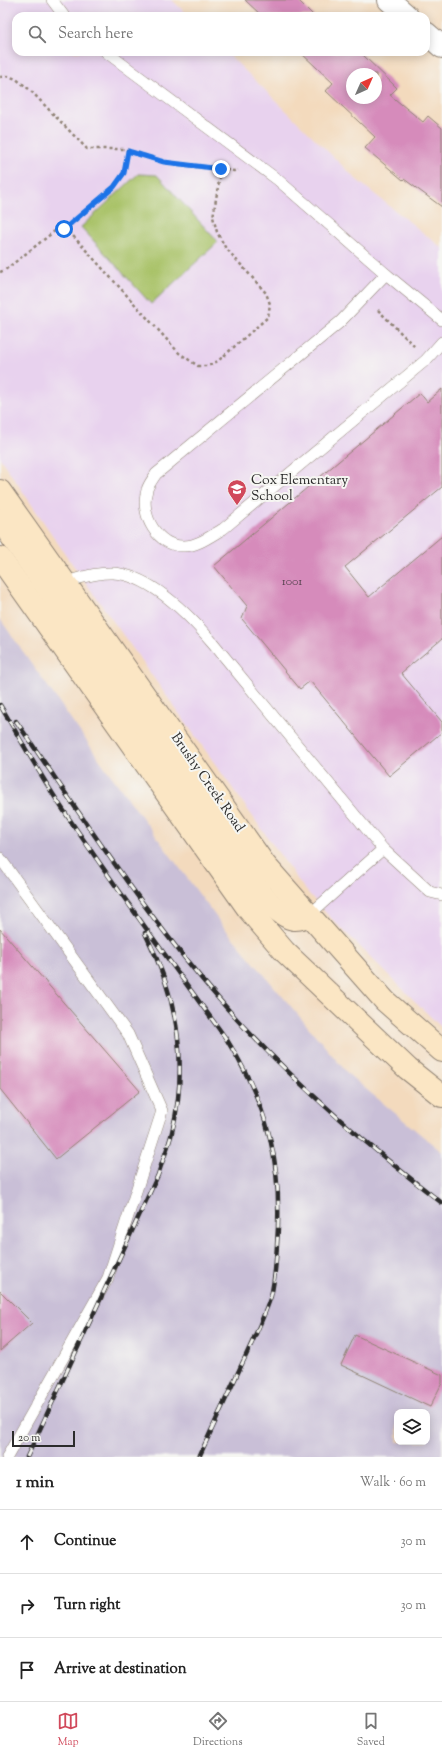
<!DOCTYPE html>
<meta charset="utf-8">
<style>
body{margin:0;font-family:"Sorts Mill Goudy",serif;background:#f2f2f2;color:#222}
.controls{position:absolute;right:12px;bottom:12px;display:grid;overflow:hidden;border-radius:8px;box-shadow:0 2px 10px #0003}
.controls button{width:36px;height:36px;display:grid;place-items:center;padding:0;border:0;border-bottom:1px solid #e0e0e0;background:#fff;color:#222;font:20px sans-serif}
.compass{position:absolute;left:346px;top:68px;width:36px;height:36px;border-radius:50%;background:#fff;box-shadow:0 2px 10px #0003;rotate:45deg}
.scale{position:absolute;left:12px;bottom:10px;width:63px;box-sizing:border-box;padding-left:4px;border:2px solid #2b2b2b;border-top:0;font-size:11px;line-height:14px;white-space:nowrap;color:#2b2b2b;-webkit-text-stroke:3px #f6f6f2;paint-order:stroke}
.stop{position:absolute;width:12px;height:12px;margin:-9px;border:3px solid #1a73e8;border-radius:50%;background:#fff}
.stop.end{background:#1a73e8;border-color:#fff;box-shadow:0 1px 4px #0008}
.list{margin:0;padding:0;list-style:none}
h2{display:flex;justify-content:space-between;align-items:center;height:52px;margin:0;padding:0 16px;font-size:17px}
h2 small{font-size:13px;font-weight:400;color:#767676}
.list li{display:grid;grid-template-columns:26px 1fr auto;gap:12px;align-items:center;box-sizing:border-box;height:64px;padding:0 16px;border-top:1px solid #e0e0e0}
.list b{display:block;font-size:15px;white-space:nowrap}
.list em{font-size:13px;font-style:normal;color:#767676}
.icon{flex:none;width:22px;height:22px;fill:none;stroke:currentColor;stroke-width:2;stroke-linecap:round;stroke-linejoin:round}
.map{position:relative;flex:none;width:442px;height:1457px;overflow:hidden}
.search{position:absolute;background:#fff;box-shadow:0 2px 10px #0003;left:12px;right:12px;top:12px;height:44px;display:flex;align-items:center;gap:10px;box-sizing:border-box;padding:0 14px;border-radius:12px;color:#767676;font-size:15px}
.sheet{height:244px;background:#fff}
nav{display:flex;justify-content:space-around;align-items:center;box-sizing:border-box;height:56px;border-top:1px solid #e0e0e0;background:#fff;font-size:11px;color:#767676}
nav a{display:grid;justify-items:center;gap:2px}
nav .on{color:#d1495b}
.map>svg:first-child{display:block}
.built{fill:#e8d2ee}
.industrial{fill:#c9bfd7;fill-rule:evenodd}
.green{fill:#a9c268;stroke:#6a764a}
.building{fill:#d68bbb;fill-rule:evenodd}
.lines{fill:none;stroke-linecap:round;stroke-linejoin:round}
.service-casing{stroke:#8f8274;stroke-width:12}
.minor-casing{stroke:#8f8274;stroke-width:24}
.secondary-casing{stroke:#8f8274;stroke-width:24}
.path{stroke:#8f8274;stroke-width:2.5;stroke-dasharray:3 3;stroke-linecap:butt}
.service{stroke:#fff;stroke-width:11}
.minor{stroke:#fff;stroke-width:22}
.secondary{stroke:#fbe6c4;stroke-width:22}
.rail-casing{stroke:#2b2b2b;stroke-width:4.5}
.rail{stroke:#f6f6f2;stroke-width:3;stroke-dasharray:9;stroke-linecap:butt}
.route{stroke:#1a73e8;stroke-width:5}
.labels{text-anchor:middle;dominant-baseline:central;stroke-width:4;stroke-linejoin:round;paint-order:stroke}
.number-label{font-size:12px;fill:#56434f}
.poi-label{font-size:14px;fill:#2b2b2b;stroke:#f6f6f2;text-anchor:start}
.street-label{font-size:14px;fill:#2b2b2b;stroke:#f6f6f2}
</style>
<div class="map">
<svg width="442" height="1457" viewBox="0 0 442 1457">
<rect width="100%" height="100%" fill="#f6f6f2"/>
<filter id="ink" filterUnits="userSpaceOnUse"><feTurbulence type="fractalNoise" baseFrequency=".025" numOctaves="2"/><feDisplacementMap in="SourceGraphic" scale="8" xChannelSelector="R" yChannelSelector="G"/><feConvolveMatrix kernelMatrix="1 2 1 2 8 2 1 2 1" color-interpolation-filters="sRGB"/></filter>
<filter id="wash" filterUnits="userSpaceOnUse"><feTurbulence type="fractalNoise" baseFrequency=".012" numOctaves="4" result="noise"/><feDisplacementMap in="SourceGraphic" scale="16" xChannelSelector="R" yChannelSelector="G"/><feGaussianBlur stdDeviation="0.9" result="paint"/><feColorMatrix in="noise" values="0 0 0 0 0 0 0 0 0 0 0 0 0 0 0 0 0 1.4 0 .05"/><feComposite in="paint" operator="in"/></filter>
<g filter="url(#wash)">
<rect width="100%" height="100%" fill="#f3dabd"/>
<!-- built -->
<path class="built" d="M0 0H172L189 16H16V52H226L357 180 442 248V1028L327 914 303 887 66 555 0 458Z"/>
<!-- industrial -->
<path class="industrial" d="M0 619 107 770 222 925 349 1075 442 1152V1457H0ZM397 1412H427V1442H397Z"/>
<!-- green -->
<path class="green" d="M138 174 157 175 218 242 151 304 81 227Z"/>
<g id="blocks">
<!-- building -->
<g class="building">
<path d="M245 0H298L314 16H262Z"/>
<path d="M300 52H360L397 88 390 95 423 122 428 116 442 128V207L404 179 403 180 365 148 375 137 326 91 333 83ZM352 74H376V98H352Z"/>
<path d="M442 389V487L345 567 369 597 442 536V639L401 673 442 722V732L389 776 310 681 300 689 242 619 247 606 214 566 420 393 427 402Z"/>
<path d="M0 929 140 1091 56 1159 0 1089Z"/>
<path d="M0 1291 32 1323 0 1351Z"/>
<path d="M355 1335 442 1375V1383L430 1407 341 1365Z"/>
</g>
</g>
</g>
<g filter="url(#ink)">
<use href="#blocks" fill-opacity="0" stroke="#8f8274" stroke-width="1"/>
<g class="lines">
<!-- service casing -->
<g class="service-casing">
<g id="service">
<path d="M52 0 64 16"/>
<path d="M106 52 278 180 386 274 442 320"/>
<path d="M386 274 340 322 156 474C153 479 148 485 147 490 139 515 158 547 184 546 198 546 212 535 223 529L426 360 442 342"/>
<path d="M65 582C81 578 96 572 113 573 151 575 190 616 213 643L383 849 308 916"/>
<path d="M383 849 430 892 442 895"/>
<path d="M0 858 128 1034 162 1111 108 1278 7 1457"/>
</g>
</g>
<!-- minor casing -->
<g class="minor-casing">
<g id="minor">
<path d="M389 0 407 16"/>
<path d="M426 33 442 47"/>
</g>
</g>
<!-- secondary casing -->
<g class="secondary-casing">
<g id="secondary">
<path d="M0 491 265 865 385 1001 442 1051"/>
<path d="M0 520 229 850C242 867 272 916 294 919 298 920 304 917 308 916"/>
<path d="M0 558 249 910 285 952 408 1069 442 1096"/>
</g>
</g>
<!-- path -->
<g class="path">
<path d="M0 77 8 76 16 79 29 89 87 149H124L164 162 234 171 238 170"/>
<path d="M65 229 114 187 124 173 128 151"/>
<path d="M0 272 5 270 56 230 65 229 74 237 179 353 198 366H208L218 361 268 317 270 304 266 293 225 247 217 232 213 217 221 169"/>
<path d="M378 310 416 348"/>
</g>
<!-- service -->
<use href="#service" class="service"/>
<!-- minor -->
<use href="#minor" class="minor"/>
<!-- secondary -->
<use href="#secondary" class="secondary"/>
<!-- rail casing -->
<g class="rail-casing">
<g id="rail">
<path d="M0 705C21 740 41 777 64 811 116 889 172 964 227 1040 269 1107 283 1166 277 1245 276 1262 275 1280 271 1296 263 1320 252 1343 241 1366 227 1396 213 1427 199 1457"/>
<path d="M16 721C88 825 157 933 243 1026 304 1091 371 1149 442 1203"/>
<path d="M27 1457 158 1175C162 1161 169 1146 172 1132 189 1063 177 996 145 933"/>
</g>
</g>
<!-- rail -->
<use href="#rail" class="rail"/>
</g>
</g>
<g class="lines" filter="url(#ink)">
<!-- route -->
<path class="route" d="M64 229 114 187 124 173 128 151 164 162 221 169"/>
</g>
<!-- icons -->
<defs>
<g id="school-pin" transform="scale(1)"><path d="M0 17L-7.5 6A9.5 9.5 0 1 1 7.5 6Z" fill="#d1495b" stroke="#f6f6f2"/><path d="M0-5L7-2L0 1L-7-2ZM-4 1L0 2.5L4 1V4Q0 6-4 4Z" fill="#fff"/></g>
</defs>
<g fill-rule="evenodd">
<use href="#school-pin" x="237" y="489"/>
</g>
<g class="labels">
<!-- number labels -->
<g class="number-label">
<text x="292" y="582">1001</text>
</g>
<!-- poi labels -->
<g class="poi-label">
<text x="251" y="481">Cox Elementary<tspan x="251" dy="16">School</tspan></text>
</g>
<!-- street labels -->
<g class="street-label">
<text transform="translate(207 783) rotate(55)">Brushy Creek Road</text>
</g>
</g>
</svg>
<div class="controls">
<button><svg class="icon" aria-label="layers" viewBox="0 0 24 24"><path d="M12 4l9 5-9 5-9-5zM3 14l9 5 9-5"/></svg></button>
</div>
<svg class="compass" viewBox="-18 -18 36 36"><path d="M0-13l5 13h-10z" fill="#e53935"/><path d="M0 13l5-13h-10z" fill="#767676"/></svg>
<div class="scale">20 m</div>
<div class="stop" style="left:64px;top:229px"></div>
<div class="stop end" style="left:221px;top:169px"></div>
<div class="search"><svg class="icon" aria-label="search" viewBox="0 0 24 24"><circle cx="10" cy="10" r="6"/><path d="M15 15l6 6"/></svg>Search here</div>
</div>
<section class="sheet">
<h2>1 min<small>Walk · 60 m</small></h2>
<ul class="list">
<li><svg class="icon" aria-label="ahead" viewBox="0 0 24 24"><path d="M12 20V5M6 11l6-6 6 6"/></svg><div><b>Continue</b></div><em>30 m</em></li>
<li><svg class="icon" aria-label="right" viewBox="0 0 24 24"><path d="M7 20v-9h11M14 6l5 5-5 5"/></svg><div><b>Turn right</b></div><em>30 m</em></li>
<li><svg class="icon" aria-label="arrive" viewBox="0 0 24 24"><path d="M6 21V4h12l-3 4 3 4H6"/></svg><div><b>Arrive at destination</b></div></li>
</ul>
</section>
<nav>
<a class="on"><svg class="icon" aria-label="map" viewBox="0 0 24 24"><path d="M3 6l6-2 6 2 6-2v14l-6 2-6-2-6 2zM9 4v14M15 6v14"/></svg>Map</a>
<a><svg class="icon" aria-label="directions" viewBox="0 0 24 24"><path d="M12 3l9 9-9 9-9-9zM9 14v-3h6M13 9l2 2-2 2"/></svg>Directions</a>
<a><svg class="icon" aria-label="saved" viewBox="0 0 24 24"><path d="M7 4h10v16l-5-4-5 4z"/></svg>Saved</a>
</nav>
